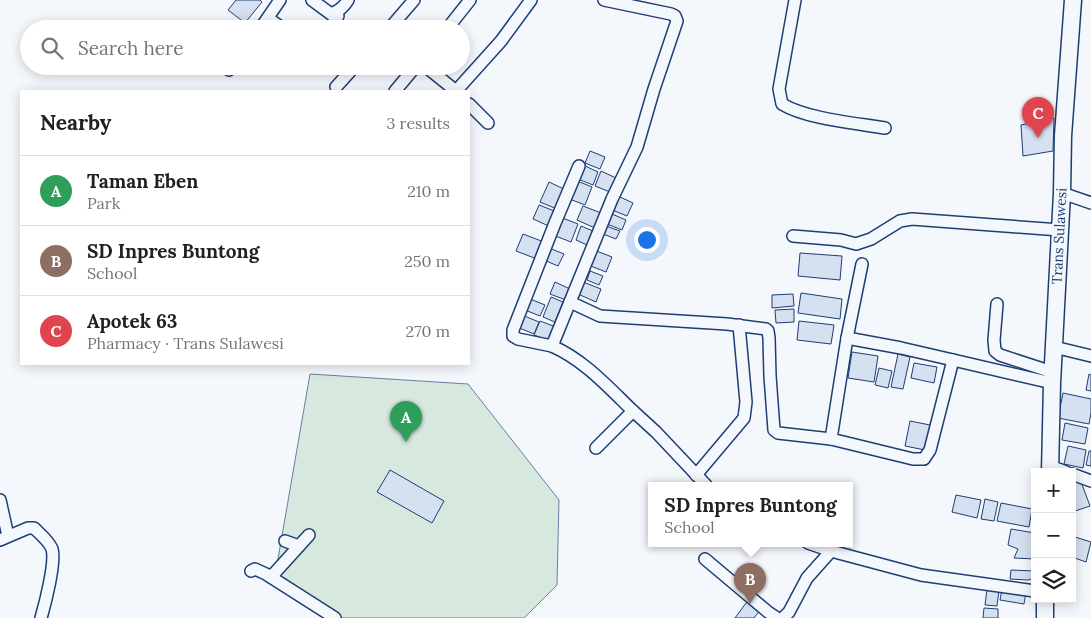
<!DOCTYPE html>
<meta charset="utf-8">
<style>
body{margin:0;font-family:Lora,serif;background:#f2f2f2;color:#202124}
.controls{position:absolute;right:15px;bottom:15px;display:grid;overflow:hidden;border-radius:0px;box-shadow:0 2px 12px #0003}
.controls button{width:45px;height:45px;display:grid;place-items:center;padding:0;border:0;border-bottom:1px solid #e0e0e0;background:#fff;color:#202124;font:25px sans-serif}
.you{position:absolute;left:646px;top:239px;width:18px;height:18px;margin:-12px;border:4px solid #fff;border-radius:50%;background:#1a73e8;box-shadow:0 0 0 8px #1a73e833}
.badge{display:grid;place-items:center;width:32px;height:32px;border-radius:50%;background:#0b8043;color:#fff;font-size:16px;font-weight:700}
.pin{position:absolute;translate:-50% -41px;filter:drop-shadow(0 1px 2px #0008)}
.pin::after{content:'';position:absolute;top:26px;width:18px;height:15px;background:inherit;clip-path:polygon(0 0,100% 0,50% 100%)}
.popup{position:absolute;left:648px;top:482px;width:205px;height:65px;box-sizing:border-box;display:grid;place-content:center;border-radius:0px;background:#fff;filter:drop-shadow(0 1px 4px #0005);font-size:16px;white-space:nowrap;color:#757577}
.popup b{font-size:19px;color:#202124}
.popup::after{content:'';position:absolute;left:50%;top:100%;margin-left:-10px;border:10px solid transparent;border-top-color:#fff}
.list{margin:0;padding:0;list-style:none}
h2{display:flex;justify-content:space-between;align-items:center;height:65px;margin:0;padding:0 20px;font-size:21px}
h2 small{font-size:16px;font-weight:400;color:#757577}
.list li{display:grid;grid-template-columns:32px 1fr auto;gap:15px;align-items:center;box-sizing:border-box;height:70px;padding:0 20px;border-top:1px solid #e0e0e0}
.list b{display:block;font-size:19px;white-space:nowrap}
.list p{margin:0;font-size:16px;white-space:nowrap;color:#757577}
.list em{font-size:16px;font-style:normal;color:#757577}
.icon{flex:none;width:28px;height:28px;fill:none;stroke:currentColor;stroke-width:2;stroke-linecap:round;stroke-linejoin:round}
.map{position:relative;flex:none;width:1091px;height:618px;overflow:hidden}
.search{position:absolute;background:#fff;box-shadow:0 2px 12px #0003;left:20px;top:20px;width:450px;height:55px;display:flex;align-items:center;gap:12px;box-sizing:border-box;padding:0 18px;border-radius:28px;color:#757577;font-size:19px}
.panel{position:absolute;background:#fff;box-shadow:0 2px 12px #0003;left:20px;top:90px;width:450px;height:275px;border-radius:0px}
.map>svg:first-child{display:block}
.green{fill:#d7e8df;stroke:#687fa3}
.building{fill:#d5e0f0;stroke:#1d3f73}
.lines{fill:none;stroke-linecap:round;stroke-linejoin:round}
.minor-casing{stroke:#1d3f73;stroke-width:14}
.highway-casing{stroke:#1d3f73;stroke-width:19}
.minor{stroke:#f4f7fb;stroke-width:11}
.highway{stroke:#f4f7fb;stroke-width:16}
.labels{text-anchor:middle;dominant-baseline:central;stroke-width:4;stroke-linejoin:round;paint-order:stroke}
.street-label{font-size:14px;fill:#1d3f73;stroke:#f4f7fb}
</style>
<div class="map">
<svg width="1091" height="618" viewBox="0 0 1091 618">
<rect width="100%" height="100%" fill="#f4f7fb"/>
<!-- green -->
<path class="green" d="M310 374 468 384 559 500 557 585 524 618H329L274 582Z"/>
<!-- building -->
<g class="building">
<path d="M236 0H260L262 2 245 23 228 10Z"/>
<path d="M1054 118 1053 151 1023 156 1021 125Z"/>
<path d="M590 151 605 157 600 169 585 163Z"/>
<path d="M583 165 598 172 593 185 578 179Z"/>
<path d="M601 171 616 178 610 192 595 186Z"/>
<path d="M575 180 592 187 585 205 567 198Z"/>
<path d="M549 182 566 190 557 209 540 202Z"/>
<path d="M618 196 633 203 627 216 612 210Z"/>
<path d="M539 205 557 212 551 227 533 219Z"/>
<path d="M583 206 601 213 595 228 577 220Z"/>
<path d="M612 214 626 220 622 230 607 224Z"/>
<path d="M560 217 578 224 571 242 553 235Z"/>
<path d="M581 226 593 231 587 245 576 240Z"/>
<path d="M606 226 620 231 616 239 603 234Z"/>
<path d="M523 234 544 242 537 259 516 251Z"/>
<path d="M549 248 564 254 558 266 544 260Z"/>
<path d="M594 250 612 257 606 272 588 265Z"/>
<path d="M800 253 842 256 840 280 798 276Z"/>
<path d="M590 271 603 276 599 285 587 280Z"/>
<path d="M555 282 570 289 566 300 550 294Z"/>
<path d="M583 282 601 289 596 302 578 294Z"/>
<path d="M801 293 842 299 840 319 798 313Z"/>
<path d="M793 294 794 306 772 308V295Z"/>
<path d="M551 297 563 302 555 322 543 317Z"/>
<path d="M530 299 545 305 540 316 525 310Z"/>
<path d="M794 309V322L776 323 775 310Z"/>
<path d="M522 315 539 322 534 334 517 327Z"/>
<path d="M540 321 556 327 550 341 534 335Z"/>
<path d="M799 321 834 325 831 344 797 340Z"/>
<path d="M852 352 878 356 874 382 848 378Z"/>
<path d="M898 354 910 357 903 389 891 387Z"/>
<path d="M914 363 937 367 934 383 911 378Z"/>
<path d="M879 368 892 371 888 388 875 385Z"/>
<path d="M1089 374 1091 375V391L1086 390Z"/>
<path d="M1063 393 1091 399V413L1089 424 1058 418Z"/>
<path d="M910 421 930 425 925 450 905 446Z"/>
<path d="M1065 423 1088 428 1085 444 1062 440Z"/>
<path d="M1068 446 1086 450 1083 468 1064 464Z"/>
<path d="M1089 451H1091V466L1086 465Z"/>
<path d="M390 470 444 501 432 523 377 492Z"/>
<path d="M1080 479 1090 506 1072 512V482Z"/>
<path d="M956 495 981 500 977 518 952 512Z"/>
<path d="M985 499 998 502 994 521 981 519Z"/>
<path d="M1001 503 1032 509 1029 527 997 521Z"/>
<path d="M1011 529 1035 533V559L1014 558 1018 549 1008 545Z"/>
<path d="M1072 536 1091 542 1086 562 1072 557Z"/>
<path d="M1011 570 1035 571V578L1028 580 1010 579Z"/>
<path d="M987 589 999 590 997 606 985 605Z"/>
<path d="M1002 589 1026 592 1024 604 1000 600Z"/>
<path d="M749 599 761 609 754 618H735Z"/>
<path d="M984 608 998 609V618H983Z"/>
</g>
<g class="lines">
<!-- minor casing -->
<g class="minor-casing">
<g id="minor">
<path d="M312 0 331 14C339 11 344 7 348 0"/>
<path d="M604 0 671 14 675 16 677 21 654 89 637 147 612 199 552 346C584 360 608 387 633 411"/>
<path d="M795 0 779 89 782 104C807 119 855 123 885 128"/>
<path d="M268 18 283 29"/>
<path d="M260 29 280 0"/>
<path d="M329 29 338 16 337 12"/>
<path d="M389 29 414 0"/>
<path d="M447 29 470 0"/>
<path d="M425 66 456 91"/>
<path d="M229 70 232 66"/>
<path d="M336 87 355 66"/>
<path d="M395 91 416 66"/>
<path d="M456 91 501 41 531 0"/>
<path d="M469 104 488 123"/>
<path d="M1062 193 1091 203"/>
<path d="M793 236 841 240 856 244 871 239 900 221 912 219 1060 230"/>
<path d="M862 264 847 338 831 439 913 459H924L930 450 953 360 1052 383"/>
<path d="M570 302 600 316 727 324 766 329 768 331 769 338 770 376 774 430 778 433 831 439"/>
<path d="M997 304 994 340 995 351 1000 355 1052 372"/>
<path d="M847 338 901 348 953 360"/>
<path d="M552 346 518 339 513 336V330L555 223 579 166"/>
<path d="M1054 347 1091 356"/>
<path d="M596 448 633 411 656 432 706 485"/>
<path d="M1050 466 1066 472"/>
<path d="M1072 474 1091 481"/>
<path d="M696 475 744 418 746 402 739 325"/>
<path d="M0 500 8 536"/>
<path d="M0 540 28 528H34C40 534 49 541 52 549 56 562 45 604 41 618"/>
<path d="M285 541 299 546"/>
<path d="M808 543 831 551 921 575 1035 591"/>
<path d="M705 559 768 612 777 618"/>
<path d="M251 571 255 569 266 574 335 618"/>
<path d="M271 577 309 535"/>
<path d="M783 618 789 612 807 578 831 551"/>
</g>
</g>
<!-- highway casing -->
<g class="highway-casing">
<g id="highway">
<path d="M1050 472 1052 383 1062 193 1063 136 1073 0"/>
<path d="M1045 618V599"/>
</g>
</g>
<!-- minor -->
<use href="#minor" class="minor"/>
<!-- highway -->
<use href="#highway" class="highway"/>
</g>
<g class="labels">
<!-- street labels -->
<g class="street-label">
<text transform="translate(1059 236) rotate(-87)">Trans Sulawesi</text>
</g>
</g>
</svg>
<div class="controls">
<button>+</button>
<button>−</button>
<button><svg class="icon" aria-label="layers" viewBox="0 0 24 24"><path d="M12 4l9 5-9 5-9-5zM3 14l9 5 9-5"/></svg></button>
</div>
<div class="you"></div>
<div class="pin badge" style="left:406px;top:442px;background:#2e9e5b">A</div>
<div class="pin badge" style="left:750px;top:604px;background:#8d6e63">B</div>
<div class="popup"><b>SD Inpres Buntong</b>School</div>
<div class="pin badge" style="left:1038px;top:138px;background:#e0444e">C</div>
<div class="search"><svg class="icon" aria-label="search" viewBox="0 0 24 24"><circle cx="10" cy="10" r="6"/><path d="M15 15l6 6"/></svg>Search here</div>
<section class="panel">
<h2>Nearby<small>3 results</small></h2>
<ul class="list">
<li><span class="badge" style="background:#2e9e5b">A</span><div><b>Taman Eben</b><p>Park</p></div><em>210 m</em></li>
<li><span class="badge" style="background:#8d6e63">B</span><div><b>SD Inpres Buntong</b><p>School</p></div><em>250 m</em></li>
<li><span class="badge" style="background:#e0444e">C</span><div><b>Apotek 63</b><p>Pharmacy · Trans Sulawesi</p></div><em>270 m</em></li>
</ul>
</section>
</div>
